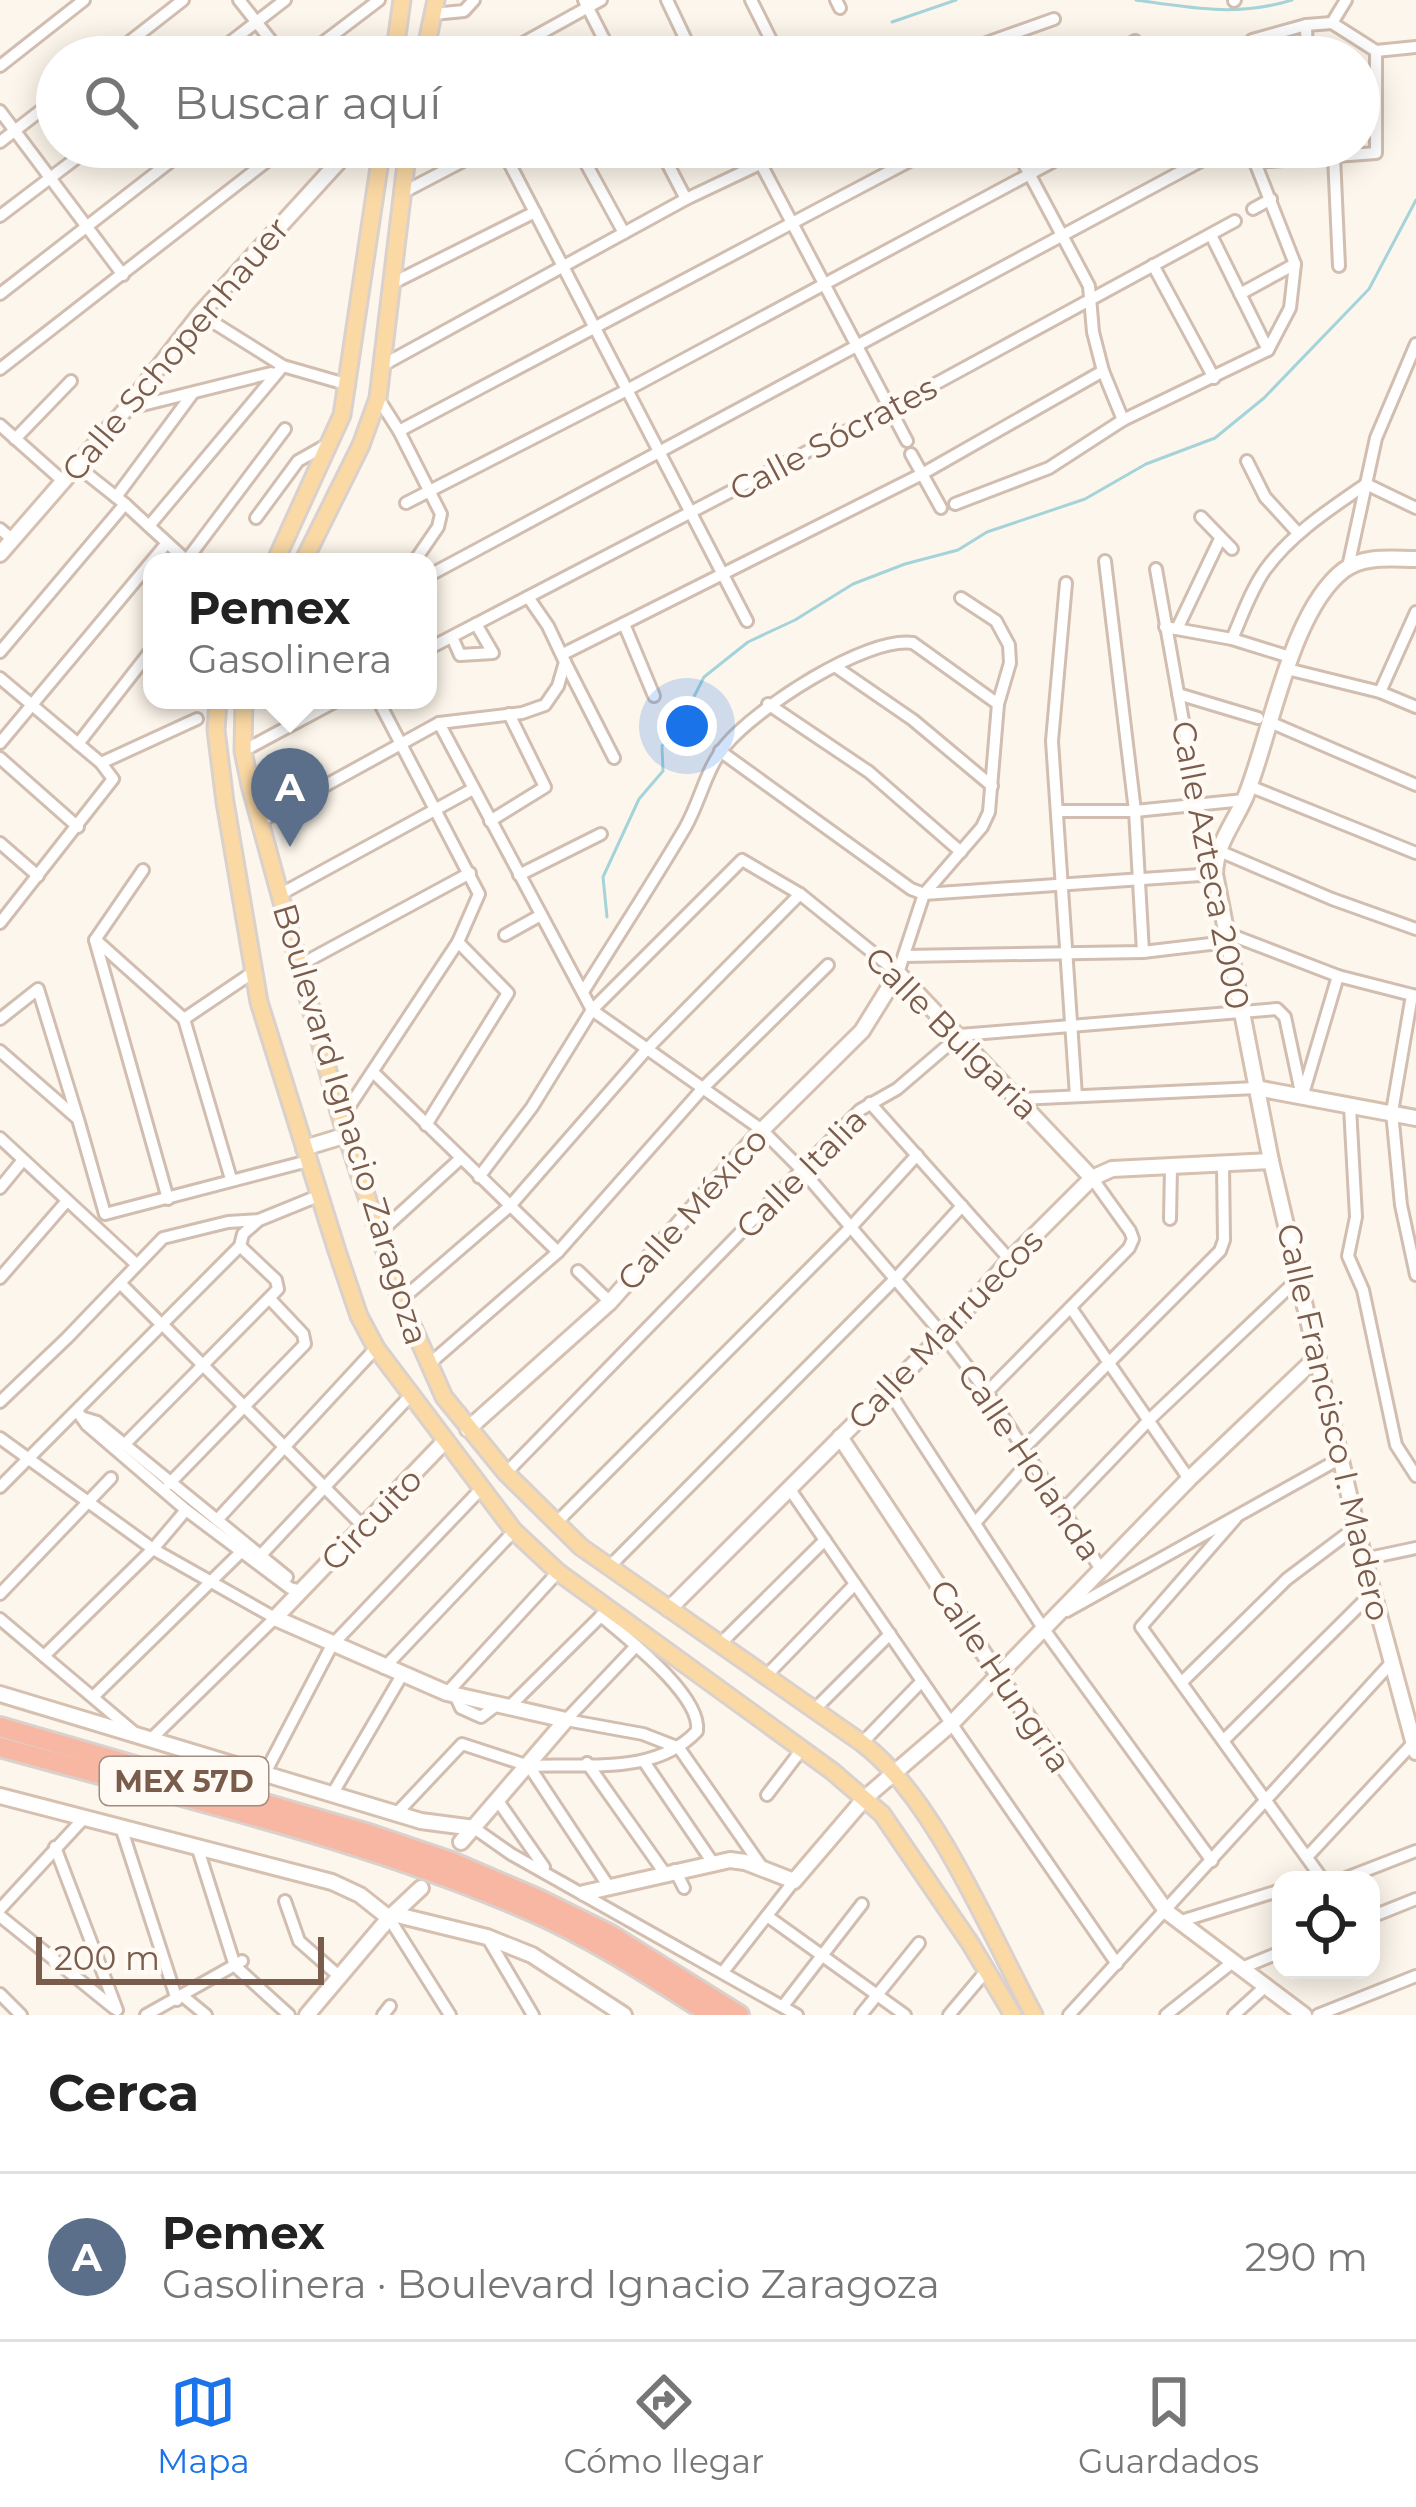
<!DOCTYPE html>
<html lang="es">
<meta charset="utf-8">
<style>
body{margin:0;font-family:Montserrat,sans-serif;background:#f2f2f2;color:#222}
.controls{position:absolute;right:36px;bottom:36px;display:grid;overflow:hidden;border-radius:24px;box-shadow:0 6px 30px #0003}
.controls button{width:108px;height:108px;display:grid;place-items:center;padding:0;border:0;border-bottom:3px solid #e0e0e0;background:#fff;color:#222;font:60px sans-serif}
.scale{position:absolute;left:36px;bottom:30px;width:288px;box-sizing:border-box;padding-left:12px;border:6px solid #7a5c4d;border-top:0;font-size:33px;line-height:42px;white-space:nowrap;color:#7a5c4d;-webkit-text-stroke:9px #fffaf3;paint-order:stroke}
.you{position:absolute;left:687px;top:726px;width:42px;height:42px;margin:-30px;border:9px solid #fff;border-radius:50%;background:#1a73e8;box-shadow:0 0 0 18px #1a73e833}
.badge{display:grid;place-items:center;width:78px;height:78px;border-radius:50%;background:#1a73e8;color:#fff;font-size:39px;font-weight:700}
.pin{position:absolute;translate:-50% -99px;filter:drop-shadow(0 3px 6px #0008)}
.pin::after{content:'';position:absolute;top:63px;width:42px;height:36px;background:inherit;clip-path:polygon(0 0,100% 0,50% 100%)}
.popup{position:absolute;left:143px;top:553px;width:294px;height:156px;box-sizing:border-box;display:grid;place-content:center;border-radius:24px;background:#fff;filter:drop-shadow(0 3px 9px #0005);font-size:39px;white-space:nowrap;color:#767676}
.popup b{font-size:45px;color:#222}
.popup::after{content:'';position:absolute;left:50%;top:100%;margin-left:-24px;border:24px solid transparent;border-top-color:#fff}
.list{margin:0;padding:0;list-style:none}
h2{display:flex;justify-content:space-between;align-items:center;height:156px;margin:0;padding:0 48px;font-size:51px}
h2 small{font-size:39px;font-weight:400;color:#767676}
.list li{display:grid;grid-template-columns:78px 1fr auto;gap:36px;align-items:center;box-sizing:border-box;height:168px;padding:0 48px;border-top:3px solid #e0e0e0}
.list b{display:block;font-size:45px;white-space:nowrap}
.list p{margin:0;font-size:39px;white-space:nowrap;color:#767676}
.list em{font-size:39px;font-style:normal;color:#767676}
.icon{flex:none;width:66px;height:66px;fill:none;stroke:currentColor;stroke-width:2;stroke-linecap:round;stroke-linejoin:round}
.map{position:relative;flex:none;width:1416px;height:2015px;overflow:hidden}
.search{position:absolute;background:#fff;box-shadow:0 6px 30px #0003;left:36px;right:36px;top:36px;height:132px;display:flex;align-items:center;gap:30px;box-sizing:border-box;padding:0 42px;border-radius:66px;color:#767676;font-size:45px}
.sheet{height:324px;background:#fff}
nav{display:flex;justify-content:space-around;align-items:center;box-sizing:border-box;height:168px;border-top:3px solid #e0e0e0;background:#fff;font-size:33px;color:#767676}
nav a{display:grid;justify-items:center;gap:6px}
nav .on{color:#1a73e8}
.map>svg:first-child{display:block}
.lines{fill:none;stroke-linecap:round;stroke-linejoin:round}
.stream{stroke:#a5d3da;stroke-width:3}
.street-casing{stroke:#d1beb0;stroke-width:16}
.secondary-casing{stroke:#d6c0b0;stroke-width:20}
.primary-casing{stroke:#dad1cd;stroke-width:21}
.highway-casing{stroke:#dad1cd;stroke-width:24}
.street{stroke:#fff;stroke-width:10}
.secondary{stroke:#fff;stroke-width:14}
.primary{stroke:#fbd9a5;stroke-width:15}
.highway{stroke:#f7b7a3;stroke-width:18}
.labels{text-anchor:middle;dominant-baseline:central;stroke-width:9;stroke-linejoin:round;paint-order:stroke}
.shield{fill:#fffaf3;stroke:#a28b7f;stroke-width:3}
.shield-label{font-size:30px;font-weight:bold;fill:#7a5c4d}
.street-label{font-size:33px;fill:#7a5c4d;stroke:#fffaf3}
</style>
<div class="map">
<svg width="1416" height="2015" viewBox="0 0 1416 2015">
<rect width="100%" height="100%" fill="#fdf6ec"/>
<g class="lines">
<!-- stream -->
<g class="stream">
<path d="M1136 0C1192 8 1237 17 1292 0"/>
<path d="M892 22 956 0"/>
<path d="M607 917 603 877 639 799 663 771 662 746 681 722 704 677 748 642 795 620 853 584 905 564 958 550 987 532 1085 499 1146 464 1215 438 1264 398 1369 289 1416 200"/>
</g>
<!-- street casing -->
<g class="street-casing">
<g id="street">
<path d="M239 0 284 57"/>
<path d="M584 0 613 57"/>
<path d="M667 0 694 57"/>
<path d="M751 0 774 46"/>
<path d="M836 0 840 8"/>
<path d="M1234 1 1235 0"/>
<path d="M433 14 464 11 474 0"/>
<path d="M1332 23 1346 0"/>
<path d="M1306 25 1307 57"/>
<path d="M1252 40 1306 25 1332 23"/>
<path d="M1376 51 1416 47"/>
<path d="M110 57 183 0"/>
<path d="M211 57 285 0"/>
<path d="M304 57 379 0"/>
<path d="M498 57 601 0"/>
<path d="M947 57 1054 19"/>
<path d="M1105 57 1135 41"/>
<path d="M0 66 84 0"/>
<path d="M0 111 123 275"/>
<path d="M0 142 57 98"/>
<path d="M501 147 747 621"/>
<path d="M577 147 624 233"/>
<path d="M659 147 686 199"/>
<path d="M752 147 907 441"/>
<path d="M1015 147 1089 286 1093 332 1103 371 1123 420"/>
<path d="M1334 156 1339 266"/>
<path d="M1256 162 1376 153V51L1332 23"/>
<path d="M402 193 490 147"/>
<path d="M1253 209 1271 199"/>
<path d="M0 216 91 147"/>
<path d="M1211 235 1268 350"/>
<path d="M1153 265 1214 378"/>
<path d="M393 283 535 212"/>
<path d="M0 294 189 147"/>
<path d="M1240 294 1295 264"/>
<path d="M200 314 283 366 349 385"/>
<path d="M383 365 686 199 762 163"/>
<path d="M0 369 285 147"/>
<path d="M378 398 399 431 441 514 438 527 414 562"/>
<path d="M126 409 271 373"/>
<path d="M0 425 63 481"/>
<path d="M399 431 936 147"/>
<path d="M15 439 71 381"/>
<path d="M911 454 941 508"/>
<path d="M1247 461 1265 497 1298 533"/>
<path d="M77 466 125 504 188 562"/>
<path d="M116 497 193 393"/>
<path d="M406 503 627 390 1080 147"/>
<path d="M955 504 1049 468 1123 420 1268 350 1290 308 1295 264 1249 147"/>
<path d="M1201 517 1232 549"/>
<path d="M256 518 298 461 328 444"/>
<path d="M149 526 283 366"/>
<path d="M0 529 12 539"/>
<path d="M186 561 285 429"/>
<path d="M1105 561 1135 811 1143 952"/>
<path d="M1348 567 1376 438 1416 344"/>
<path d="M1156 569 1205 845 1332 899 1416 929"/>
<path d="M428 576 1227 147"/>
<path d="M1066 583 1052 741 1076 1096"/>
<path d="M624 624 654 696"/>
<path d="M1165 627 1232 639 1290 657"/>
<path d="M1177 629 1220 539"/>
<path d="M452 637 460 655 493 653 476 624"/>
<path d="M1232 639C1242 616 1251 590 1265 570 1291 534 1330 509 1366 484L1416 508"/>
<path d="M428 649 891 408 1235 221"/>
<path d="M0 652 125 504"/>
<path d="M563 654 922 474 1103 371"/>
<path d="M565 662 614 758"/>
<path d="M836 667 913 720 992 786"/>
<path d="M1287 669 1380 692 1416 707"/>
<path d="M0 678 101 763 113 779 0 923"/>
<path d="M1380 692 1416 612"/>
<path d="M1178 694 1258 718"/>
<path d="M768 704 869 772 961 852"/>
<path d="M439 723 592 1010 762 1130 802 1170 943 1335 987 1392 1102 1571"/>
<path d="M1272 723 1416 785"/>
<path d="M0 743 167 543"/>
<path d="M78 744 152 649"/>
<path d="M243 751 338 700"/>
<path d="M720 751 911 889 924 894 1215 874"/>
<path d="M0 758 78 827"/>
<path d="M101 763 197 719"/>
<path d="M1249 786 1416 853"/>
<path d="M1058 811H1135L1244 800"/>
<path d="M490 821 545 787 509 714"/>
<path d="M259 822 439 723 522 713 545 705 558 686 565 662 548 626 528 597"/>
<path d="M0 843 38 876"/>
<path d="M519 875 601 834"/>
<path d="M279 895 473 789"/>
<path d="M1226 933 1338 976 1416 996"/>
<path d="M505 935 541 915"/>
<path d="M95 940 168 1199"/>
<path d="M95 940 143 870"/>
<path d="M98 942 184 1019"/>
<path d="M904 956 1143 952 1227 942"/>
<path d="M298 966 470 873"/>
<path d="M583 992C617 937 652 884 685 828 700 802 706 769 725 746 755 709 866 636 913 643L998 704"/>
<path d="M1412 995 1392 1112 1401 1205 1416 1275"/>
<path d="M0 1019 38 989 77 1116"/>
<path d="M184 1019 231 1179"/>
<path d="M184 1019 252 973"/>
<path d="M0 1051 78 1119 105 1214 308 1161"/>
<path d="M374 1073 558 1252"/>
<path d="M1303 1094 1338 976"/>
<path d="M1019 1099 1256 1088"/>
<path d="M870 1103 1010 1260"/>
<path d="M1350 1107 1356 1217 1348 1256 1363 1290 1396 1445 1416 1476"/>
<path d="M341 1119 458 942 479 894 378 700"/>
<path d="M426 1125 508 993 458 942"/>
<path d="M0 1138 136 1264"/>
<path d="M479 1177 532 1107 592 1010 742 860 800 894 898 973 924 894 982 827 989 812 998 704 1010 663 1009 645 996 621 961 598"/>
<path d="M0 1188 23 1160"/>
<path d="M1170 1219 1171 1167"/>
<path d="M379 1233 460 1159"/>
<path d="M578 1271 610 1302"/>
<path d="M0 1278 66 1202"/>
<path d="M120 1283 157 1320"/>
<path d="M401 1300 510 1206 647 1049 800 894"/>
<path d="M1071 1308 1189 1479"/>
<path d="M161 1323 364 1527"/>
<path d="M428 1365 558 1252 704 1087 828 965"/>
<path d="M888 1390 1043 1628 1212 1861"/>
<path d="M987 1392 1129 1248 1133 1239 1130 1231 1092 1178"/>
<path d="M0 1402 67 1338 163 1238 228 1222 259 1220 318 1196"/>
<path d="M77 1411 87 1425 186 1510 290 1588 302 1591"/>
<path d="M84 1418 97 1422 287 1577"/>
<path d="M0 1438 153 1549 275 1618 150 1740"/>
<path d="M124 1445 278 1289 276 1280 240 1246"/>
<path d="M1024 1448 1220 1251 1224 1240 1223 1166"/>
<path d="M506 1473 860 1110 897 1089 960 1035 1277 1009 1285 1017 1302 1097"/>
<path d="M169 1484 305 1344 303 1334 270 1299"/>
<path d="M0 1487 240 1246 243 1234 259 1220"/>
<path d="M789 1488 1117 1964"/>
<path d="M1064 1509 1149 1420 1299 1278"/>
<path d="M1236 1518 1141 1627 1323 1880"/>
<path d="M217 1520 376 1348"/>
<path d="M975 1523 1031 1459"/>
<path d="M555 1524 852 1226 917 1155"/>
<path d="M261 1555 410 1396"/>
<path d="M1364 1559 1416 1548"/>
<path d="M608 1568 896 1278 962 1206"/>
<path d="M0 1594 111 1478"/>
<path d="M1067 1611 1341 1458"/>
<path d="M0 1619 135 1733"/>
<path d="M720 1644 825 1540"/>
<path d="M44 1656 153 1549 186 1510"/>
<path d="M384 1668 514 1531"/>
<path d="M766 1676 855 1584"/>
<path d="M1183 1681 1287 1579 1356 1527"/>
<path d="M447 1693 558 1572"/>
<path d="M455 1695 461 1708 481 1717 498 1704"/>
<path d="M94 1696 242 1551"/>
<path d="M509 1707 602 1615"/>
<path d="M814 1710 890 1634"/>
<path d="M566 1720 643 1734 679 1748 762 1867"/>
<path d="M566 1720 636 1646"/>
<path d="M1225 1739 1373 1592"/>
<path d="M862 1743 922 1681"/>
<path d="M587 1763 664 1872"/>
<path d="M645 1763 713 1863"/>
<path d="M529 1766C586 1763 655 1776 697 1731 702 1696 627 1638 601 1616"/>
<path d="M264 1775 332 1645 480 1490"/>
<path d="M333 1793 402 1675"/>
<path d="M767 1795 802 1749"/>
<path d="M498 1801 544 1867"/>
<path d="M396 1814 462 1744 529 1766 609 1887"/>
<path d="M121 1827 177 2000"/>
<path d="M474 1828 511 1854 797 2015"/>
<path d="M197 1846 235 1966 289 2015"/>
<path d="M55 1847 117 2010"/>
<path d="M1307 1857 1415 1741"/>
<path d="M675 1870 684 1888"/>
<path d="M1341 1880 1416 1851"/>
<path d="M285 1901 299 1941 340 1977"/>
<path d="M0 1909 85 1817"/>
<path d="M0 1916 114 2008"/>
<path d="M767 1916 905 2015"/>
<path d="M1371 1917 1416 1899"/>
<path d="M389 1918 450 2015"/>
<path d="M1178 1922 1281 1890"/>
<path d="M487 1937 533 2015"/>
<path d="M1244 1967 1281 1952"/>
<path d="M723 1972 794 1881"/>
<path d="M0 1994 21 2015"/>
<path d="M184 1997 206 2015"/>
<path d="M783 2006 862 1904"/>
<path d="M146 2015 242 1961"/>
<path d="M383 2015 390 2006"/>
<path d="M861 2015 919 1943"/>
<path d="M949 2015 987 1970"/>
<path d="M1069 2015 1392 1662"/>
<path d="M1166 2015 1234 1961"/>
<path d="M1234 2015 1267 1985"/>
<path d="M1318 2015 1416 1976"/>
</g>
</g>
<!-- secondary casing -->
<g class="secondary-casing">
<g id="secondary">
<path d="M0 554 126 409 200 314 352 147"/>
<path d="M1416 559C1392 559 1364 555 1344 570 1290 611 1271 735 1245 798 1233 825 1216 844 1215 874L1271 1161 1364 1559 1416 1752"/>
<path d="M1256 1088 1416 1118"/>
<path d="M304 1148 347 1135"/>
<path d="M468 1429 610 1302 762 1130 862 1031 898 973 1092 1178"/>
<path d="M840 1437 998 1675 1167 1912 1304 2015"/>
<path d="M444 1442 275 1618 447 1693 566 1720 461 1842"/>
<path d="M669 1609 943 1335 1010 1260 1092 1178 1112 1169 1271 1161"/>
<path d="M0 1694 421 1821 474 1828"/>
<path d="M0 1796 332 1882 360 1895 389 1918"/>
<path d="M584 1893 730 1860 745 1862 794 1881 865 1798 951 1724 1189 1479 1318 1356"/>
<path d="M393 1914 487 1937 532 1955 624 2015"/>
<path d="M307 2015 389 1918 421 1888"/>
</g>
</g>
<!-- primary casing -->
<g class="primary-casing">
<g id="primary">
<path d="M394 57 402 0"/>
<path d="M424 57 436 0"/>
<path d="M275 562 342 415 382 147"/>
<path d="M303 562 361 445 378 398 408 147"/>
<path d="M218 700 216 730 225 802 259 1002 337 1251 359 1316 376 1348 514 1531 558 1572 832 1771 882 1814 970 1943 1013 2015"/>
<path d="M244 700 243 751 250 785 341 1119 401 1300 444 1397 506 1473 581 1547 862 1743C935 1798 989 1932 1034 2015"/>
</g>
</g>
<!-- highway casing -->
<g class="highway-casing">
<g id="highway">
<path d="M0 1727 369 1834 452 1862 538 1899 609 1934 739 2015"/>
<path d="M0 1747C178 1797 361 1837 531 1911 595 1939 654 1978 712 2015"/>
</g>
</g>
<!-- street -->
<use href="#street" class="street"/>
<!-- secondary -->
<use href="#secondary" class="secondary"/>
<!-- primary -->
<use href="#primary" class="primary"/>
<!-- highway -->
<use href="#highway" class="highway"/>
</g>
<g class="labels">
<!-- shield labels -->
<rect class="shield" x="100" y="1757" width="168" height="48" rx="9"/>
<g class="shield-label">
<text x="184" y="1781">MEX 57D</text>
</g>
<!-- street labels -->
<g class="street-label">
<text transform="translate(175 349) rotate(-50)">Calle Schopenhauer</text>
<text transform="translate(833 438) rotate(-28)">Calle Sócrates</text>
<text transform="translate(1211 865) rotate(79)">Calle Azteca 2000</text>
<text transform="translate(952 1033) rotate(45)">Calle Bulgaria</text>
<text transform="translate(351 1124) rotate(73)">Boulevard Ignacio Zaragoza</text>
<text transform="translate(801 1173) rotate(-45)">Calle Italia</text>
<text transform="translate(692 1209) rotate(-48)">Calle México</text>
<text transform="translate(945 1329) rotate(-46)">Calle Marruecos</text>
<text transform="translate(1334 1422) rotate(77)">Calle Francisco I. Madero</text>
<text transform="translate(1030 1462) rotate(56)">Calle Holanda</text>
<text transform="translate(371 1519) rotate(-46)">Circuito</text>
<text transform="translate(1001 1676) rotate(56)">Calle Hungria</text>
</g>
</g>
</svg>
<div class="controls">
<button><svg class="icon" aria-label="locate" viewBox="0 0 24 24"><circle cx="12" cy="12" r="6"/><path d="M12 2v4M12 18v4M2 12h4M18 12h4"/></svg></button>
</div>
<div class="scale">200 m</div>
<div class="you"></div>
<div class="pin badge" style="left:290px;top:847px;background:#5c6f8a">A</div>
<div class="popup"><b>Pemex</b>Gasolinera</div>
<div class="search"><svg class="icon" aria-label="search" viewBox="0 0 24 24"><circle cx="10" cy="10" r="6"/><path d="M15 15l6 6"/></svg>Buscar aquí</div>
</div>
<section class="sheet">
<h2>Cerca<small></small></h2>
<ul class="list">
<li><span class="badge" style="background:#5c6f8a">A</span><div><b>Pemex</b><p>Gasolinera · Boulevard Ignacio Zaragoza</p></div><em>290 m</em></li>
</ul>
</section>
<nav>
<a class="on"><svg class="icon" aria-label="map" viewBox="0 0 24 24"><path d="M3 6l6-2 6 2 6-2v14l-6 2-6-2-6 2zM9 4v14M15 6v14"/></svg>Mapa</a>
<a><svg class="icon" aria-label="directions" viewBox="0 0 24 24"><path d="M12 3l9 9-9 9-9-9zM9 14v-3h6M13 9l2 2-2 2"/></svg>Cómo llegar</a>
<a><svg class="icon" aria-label="saved" viewBox="0 0 24 24"><path d="M7 4h10v16l-5-4-5 4z"/></svg>Guardados</a>
</nav>
